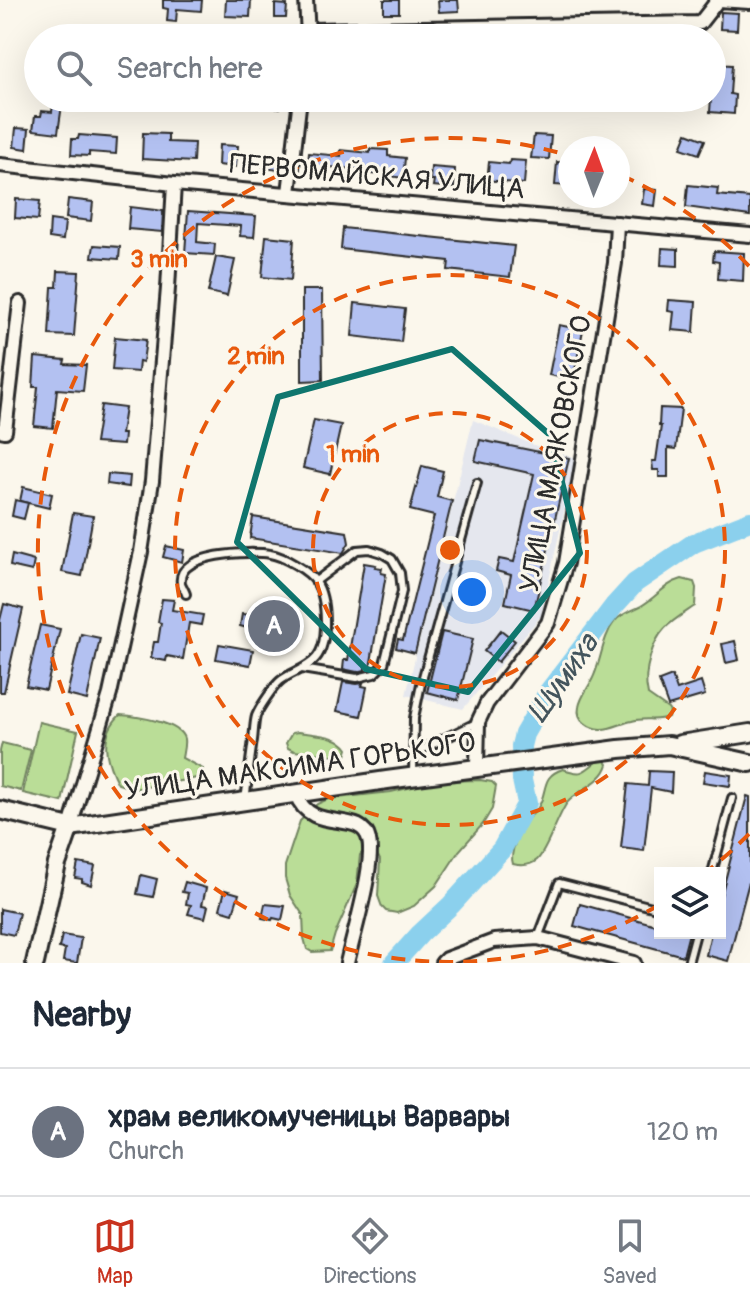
<!DOCTYPE html>
<meta charset="utf-8">
<style>
body{margin:0;font-family:Pangolin,sans-serif;background:#f6f6f7;color:#1f2937}
.controls{position:absolute;right:24px;bottom:24px;display:grid;overflow:hidden;border-radius:0px;box-shadow:0 8px 32px #0002}
.controls button{width:72px;height:72px;display:grid;place-items:center;padding:0;border:0;border-bottom:2px solid #e0e1e3;background:#fff;color:#1f2937;font:40px sans-serif}
.compass{position:absolute;left:558px;top:136px;width:72px;height:72px;border-radius:50%;background:#fff;box-shadow:0 8px 32px #0002;rotate:1deg}
.you{position:absolute;left:472px;top:592px;width:28px;height:28px;margin:-20px;border:6px solid #fff;border-radius:50%;background:#1a73e8;box-shadow:0 0 0 12px #1a73e833}
.badge{display:grid;place-items:center;width:52px;height:52px;border-radius:50%;background:#c8321e;color:#fff;font-size:26px;font-weight:700}
.pin{position:absolute;translate:-50% -50%;border:4px solid #fff;box-shadow:0 2px 8px #0006}
.list{margin:0;padding:0;list-style:none}
h2{display:flex;justify-content:space-between;align-items:center;height:104px;margin:0;padding:0 32px;font-size:34px}
h2 small{font-size:26px;font-weight:400;color:#747a83}
.list li{display:grid;grid-template-columns:52px 1fr auto;gap:24px;align-items:center;box-sizing:border-box;height:128px;padding:0 32px;border-top:2px solid #e0e1e3}
.list b{display:block;font-size:30px;white-space:nowrap}
.list p{margin:0;font-size:26px;white-space:nowrap;color:#747a83}
.list em{font-size:26px;font-style:normal;color:#747a83}
.icon{flex:none;width:44px;height:44px;fill:none;stroke:currentColor;stroke-width:2;stroke-linecap:round;stroke-linejoin:round}
.map{position:relative;flex:none;width:750px;height:963px;overflow:hidden}
.search{position:absolute;background:#fff;box-shadow:0 8px 32px #0002;left:24px;right:24px;top:24px;height:88px;display:flex;align-items:center;gap:20px;box-sizing:border-box;padding:0 28px;border-radius:44px;color:#747a83;font-size:30px}
.sheet{height:232px;background:#fff}
nav{display:flex;justify-content:space-around;align-items:center;box-sizing:border-box;height:112px;border-top:2px solid #e0e1e3;background:#fff;font-size:22px;color:#747a83}
nav a{display:grid;justify-items:center;gap:4px}
nav .on{color:#c8321e}
.map>svg:first-child{display:block}
.built{fill:#e5e7ee}
.green{fill:#badd97;stroke:#728461;stroke-width:2}
.lines{fill:none;stroke-linecap:round;stroke-linejoin:round}
.river{stroke:#8bd0ed;stroke-width:20}
.building{fill:#b3c1f1;stroke:#2b2b2b;stroke-width:2}
.service-casing{stroke:#2b2b2b;stroke-width:12}
.minor-casing{stroke:#2b2b2b;stroke-width:18}
.tertiary-casing{stroke:#2b2b2b;stroke-width:22}
.service{stroke:#fbf7ec;stroke-width:6}
.minor{stroke:#fbf7ec;stroke-width:12}
.tertiary{stroke:#fbf7ec;stroke-width:16}
.marked{fill:none;stroke:#0f766e;stroke-width:6;stroke-linejoin:round}
.ring{fill:none;stroke:#e8590c;stroke-width:4;stroke-dasharray:14 10}
.labels{text-anchor:middle;dominant-baseline:central;stroke-width:6;stroke-linejoin:round;paint-order:stroke}
.street-label{font-size:28px;fill:#2b2b2b;stroke:#fbf7ec}
.water-label{font-size:30px;font-style:italic;fill:#43545c;stroke:#fbf7ec}
.centre{fill:#e8590c;stroke:#fbf7ec;stroke-width:4}
.ring-label{font-size:24px;text-anchor:middle;font-weight:bold;fill:#e8590c;stroke:#fbf7ec;stroke-width:6;stroke-linejoin:round;paint-order:stroke}
</style>
<div class="map">
<svg width="750" height="963" viewBox="0 0 750 963">
<rect width="100%" height="100%" fill="#fbf7ec"/>
<filter id="ink" filterUnits="userSpaceOnUse"><feTurbulence type="fractalNoise" baseFrequency=".0125" numOctaves="2"/><feDisplacementMap in="SourceGraphic" scale="16" xChannelSelector="R" yChannelSelector="G"/><feConvolveMatrix kernelMatrix="1 2 1 2 8 2 1 2 1" color-interpolation-filters="sRGB"/></filter>
<g filter="url(#ink)">
<!-- built -->
<path class="built" d="M473 420 539 447 576 458 541 616 463 709 406 695Z"/>
<!-- green -->
<g class="green">
<path d="M682 579 694 582 696 588 695 606C671 622 658 628 650 657 646 670 645 683 648 695L668 709 670 712 668 717C656 722 644 717 632 721 622 723 611 729 602 729 589 729 576 720 579 707 581 695 591 685 595 673 602 656 603 636 615 621 622 613 632 611 641 606 657 597 664 584 682 579Z"/>
<path d="M120 715C135 716 181 722 184 739 185 745 183 752 182 758L203 769 202 775 197 778 134 789 118 784C105 760 99 735 120 715Z"/>
<path d="M39 722 78 731 62 802 23 793Z"/>
<path d="M298 732C316 735 338 734 348 749L346 755 340 756 294 751 288 748 286 743 292 733Z"/>
<path d="M2 743 31 750 21 791 0 786V751Z"/>
<path d="M597 761H605L608 764C603 783 578 789 567 803 557 817 547 851 537 860 530 866 521 866 513 864 509 852 519 832 526 821 530 816 536 812 539 806 548 789 541 776 563 769 581 775 582 774 597 761Z"/>
<path d="M480 780 492 782 496 786 492 809 483 824 459 851 436 886 414 906 397 913 386 911 382 907 378 896 380 860 375 850 364 851 360 855 357 884 335 934 330 951 312 952 307 949 304 938 303 915 290 895 285 878V866L300 821 317 804 328 799 391 792 438 781Z"/>
</g>
<g class="lines">
<!-- river -->
<path class="river" d="M394 963 420 934 451 905 502 849 527 803 522 780 521 746 524 734 549 691 614 606 635 583 694 543 750 521"/>
</g>
<!-- building -->
<g class="building">
<path d="M163 0H202L201 11 177 9 176 22 167 21 168 9 163 8Z"/>
<path d="M226 0H251L250 17 225 16Z"/>
<rect x="384" y="0" width="15" height="13"/>
<path d="M438 0H458L459 11 439 12Z"/>
<path d="M275 4 287 5 286 18H275Z"/>
<path d="M721 12 738 13 737 30 720 29Z"/>
<path d="M716 64 732 65 730 94 735 95 734 114 710 112 711 98 712 93H714Z"/>
<path d="M257 98H281L280 108 257 107Z"/>
<path d="M53 104 62 105 58 133 33 130 35 116H41L42 111 52 112Z"/>
<path d="M16 128 29 129 27 149 14 147Z"/>
<path d="M143 133 168 134V142L194 143 193 162 142 159Z"/>
<path d="M687 133 705 140 699 154 681 148Z"/>
<path d="M79 135 117 138 116 154 89 152V156L71 155 72 139H78Z"/>
<path d="M534 135 551 136 549 159 531 158Z"/>
<path d="M219 145 238 146 236 167 218 165Z"/>
<path d="M370 149 388 150V156L405 158 403 178 390 176V175L370 174V170L329 167V169H325V175L307 173 309 153 341 156V150L370 153Z"/>
<path d="M264 156 280 157 279 170 263 168Z"/>
<path d="M510 160 526 161 524 184 487 180 489 162 509 164Z"/>
<path d="M557 162 570 163V186L555 185Z"/>
<path d="M431 167 455 169 454 188 433 186 434 180H430Z"/>
<path d="M688 185 718 188 717 195 750 198V216L686 207Z"/>
<path d="M644 189 657 190 655 206 642 204Z"/>
<path d="M16 199 40 201 38 220 15 218Z"/>
<path d="M68 199 93 202 91 221 66 218Z"/>
<path d="M130 207 163 211 162 232 128 229Z"/>
<path d="M188 211 256 216 254 237 240 236 241 226 198 223 197 242 215 244 214 255 185 253Z"/>
<path d="M50 220 65 222 63 240 49 238Z"/>
<path d="M343 228 514 246 510 277 448 270 449 261 341 249Z"/>
<path d="M266 236 294 239 291 280 262 277Z"/>
<path d="M94 245 120 247 119 259 92 257Z"/>
<path d="M662 248 678 249V266L661 265Z"/>
<path d="M714 251 744 253 743 281 718 279 719 262 713 261Z"/>
<path d="M216 257 235 260 227 296 208 292Z"/>
<path d="M58 271 79 272 74 336 49 335 52 287H57Z"/>
<path d="M302 290H322L323 380 302 381Z"/>
<path d="M669 300 696 302 694 332 672 330 674 312 668 311Z"/>
<path d="M355 303 405 309 401 342 352 336Z"/>
<path d="M559 325 583 330 573 380 549 375Z"/>
<path d="M115 337 146 340 143 362 139 361 138 372 112 370Z"/>
<path d="M35 357 65 360 64 364 86 365 83 391 57 389 53 428 34 426 38 387H33Z"/>
<path d="M101 405 125 408 121 434H124L123 445 95 443Z"/>
<path d="M660 408 681 409 676 449 668 448V477H659V470H653L652 461H656L661 426H659Z"/>
<path d="M314 420 341 425 330 474 303 468Z"/>
<path d="M480 440 569 458 534 610 505 603 511 575 496 571 499 559 514 562 534 474 475 461Z"/>
<path d="M422 466 443 471 437 497 452 501 415 653 396 648 398 639 403 640 434 516 410 510Z"/>
<path d="M108 474 130 476 129 487 107 484Z"/>
<path d="M23 487 52 494 49 508 20 501Z"/>
<path d="M15 500 28 503 24 519 12 516Z"/>
<path d="M73 513 93 516 82 576 62 572Z"/>
<path d="M253 517 347 532 349 543 343 553 250 538Z"/>
<path d="M166 546 184 550 182 562 163 557Z"/>
<path d="M12 555 34 561 32 571 10 566Z"/>
<path d="M364 563 376 565 375 567 382 568 381 573 386 574 370 668 365 667V670L357 672 343 669 344 660H348Z"/>
<path d="M162 599 174 600 172 610 203 615 201 625 189 623 183 659 167 656 166 661 151 658 154 642H158L161 623 158 622Z"/>
<path d="M4 604 23 609 4 692H0V620Z"/>
<path d="M269 612 296 617 304 627 302 634 292 641 265 636V633L240 626 242 614 269 616Z"/>
<path d="M40 625 60 629 46 690 26 686Z"/>
<path d="M501 630 515 641 498 662 484 651Z"/>
<path d="M442 632 473 639 458 700 427 692Z"/>
<path d="M81 634 100 638 87 700 67 695Z"/>
<path d="M735 641 739 660 726 663 722 644Z"/>
<path d="M219 644 253 650 250 665 216 659Z"/>
<path d="M672 676 677 690 701 682 705 695 668 706 659 681Z"/>
<path d="M343 682 357 684 363 683 362 686 367 687 361 716 337 711Z"/>
<path d="M649 771 672 772 671 792 651 788 644 851 621 848 628 784 648 786Z"/>
<path d="M705 771 731 775 730 786 703 782Z"/>
<path d="M747 796 750 797V878L728 961 706 955 711 933H720V900Z"/>
<path d="M78 863 95 866 91 885 82 882V879L75 878Z"/>
<path d="M141 875 157 879 153 897 137 894Z"/>
<path d="M185 882 206 888 202 905 208 906 205 918 188 914 191 905 186 904 188 893 182 892Z"/>
<path d="M225 890 239 894 233 913 220 909Z"/>
<path d="M265 904 285 906 282 920 273 918 272 920 262 918Z"/>
<path d="M580 904 660 926V933H689L683 956 574 926Z"/>
<path d="M0 909 19 913 14 935 0 932Z"/>
<path d="M62 935 81 938 77 963 63 961 65 949 59 948Z"/>
</g>
<g class="lines">
<!-- service casing -->
<g class="service-casing">
<g id="service">
<path d="M186 594C186 593 181 584 181 583 176 552 252 551 270 554 283 556 309 571 316 582 327 598 329 643 316 658 307 669 291 672 280 681 274 686 259 708 256 716 254 723 254 733 253 740 250 760 248 780 245 800"/>
<path d="M302 669 357 678 374 674 384 664 402 591 400 573 392 559 382 553 369 549 357 550 316 581"/>
<path d="M413 754 478 722"/>
<path d="M413 775 414 718 421 684 477 483"/>
<path d="M712 873 732 798"/>
<path d="M538 938 559 883 660 909"/>
<path d="M688 963 696 933"/>
</g>
</g>
<!-- minor casing -->
<g class="minor-casing">
<g id="minor">
<path d="M306 0 308 35"/>
<path d="M308 30 700 23 718 0 750 2"/>
<path d="M0 165 174 184 750 235"/>
<path d="M289 193 300 98"/>
<path d="M0 430 5 431 20 303"/>
<path d="M477 768 478 722 487 703 548 623 566 563 615 263 617 223"/>
<path d="M296 794C311 836 362 808 369 840 375 864 353 936 347 963"/>
<path d="M70 827 110 694 141 552 152 481 168 288 174 184"/>
<path d="M442 963 446 959 494 941 538 938 634 963"/>
</g>
</g>
<!-- tertiary casing -->
<g class="tertiary-casing">
<g id="tertiary">
<path d="M680 744 750 733"/>
<path d="M0 810 70 827 387 780 619 749 669 745 750 763"/>
<path d="M35 963 57 864 70 827"/>
</g>
</g>
<!-- service -->
<use href="#service" class="service"/>
<!-- minor -->
<use href="#minor" class="minor"/>
<!-- tertiary -->
<use href="#tertiary" class="tertiary"/>
</g>
</g>
<!-- marked area -->
<path class="marked" d="M452 349 550 435 580 553 468 692 366 669 237 542 278 397Z"/>
<!-- distance rings -->
<g class="ring">
<circle cx="450" cy="550" r="137"/>
<circle cx="450" cy="550" r="275"/>
<path d="M749 834A412 412 0 0 1 706 872M659 905A412 412 0 1 1 567 155M621 175A412 412 0 0 1 749 266"/>
</g>
<g class="labels">
<!-- street labels -->
<g class="street-label">
<text transform="translate(377 177) rotate(5)">ПЕРВОМАЙСКАЯ УЛИЦА</text>
<text transform="translate(556 454) rotate(-79)">УЛИЦА МАЯКОВСКОГО</text>
<text transform="translate(300 767) rotate(-8)">УЛИЦА МАКСИМА ГОРЬКОГО</text>
</g>
<!-- water labels -->
<g class="water-label">
<text transform="translate(563 678) rotate(-55)">Шумиха</text>
</g>
</g>
<circle cx="450" cy="550" r="12" class="centre"/>
<g class="ring-label">
<text x="159" y="267">3 min</text>
<text x="256" y="364">2 min</text>
<text x="353" y="462">1 min</text>
</g>
</svg>
<div class="controls">
<button><svg class="icon" aria-label="layers" viewBox="0 0 24 24"><path d="M12 4l9 5-9 5-9-5zM3 14l9 5 9-5"/></svg></button>
</div>
<svg class="compass" viewBox="-18 -18 36 36"><path d="M0-13l5 13h-10z" fill="#e53935"/><path d="M0 13l5-13h-10z" fill="#747a83"/></svg>
<div class="you"></div>
<div class="pin badge" style="left:274px;top:626px;background:#6b7280">A</div>
<div class="search"><svg class="icon" aria-label="search" viewBox="0 0 24 24"><circle cx="10" cy="10" r="6"/><path d="M15 15l6 6"/></svg>Search here</div>
</div>
<section class="sheet">
<h2>Nearby<small></small></h2>
<ul class="list">
<li><span class="badge" style="background:#6b7280">A</span><div><b>храм великомученицы Варвары</b><p>Church</p></div><em>120 m</em></li>
</ul>
</section>
<nav>
<a class="on"><svg class="icon" aria-label="map" viewBox="0 0 24 24"><path d="M3 6l6-2 6 2 6-2v14l-6 2-6-2-6 2zM9 4v14M15 6v14"/></svg>Map</a>
<a><svg class="icon" aria-label="directions" viewBox="0 0 24 24"><path d="M12 3l9 9-9 9-9-9zM9 14v-3h6M13 9l2 2-2 2"/></svg>Directions</a>
<a><svg class="icon" aria-label="saved" viewBox="0 0 24 24"><path d="M7 4h10v16l-5-4-5 4z"/></svg>Saved</a>
</nav>
